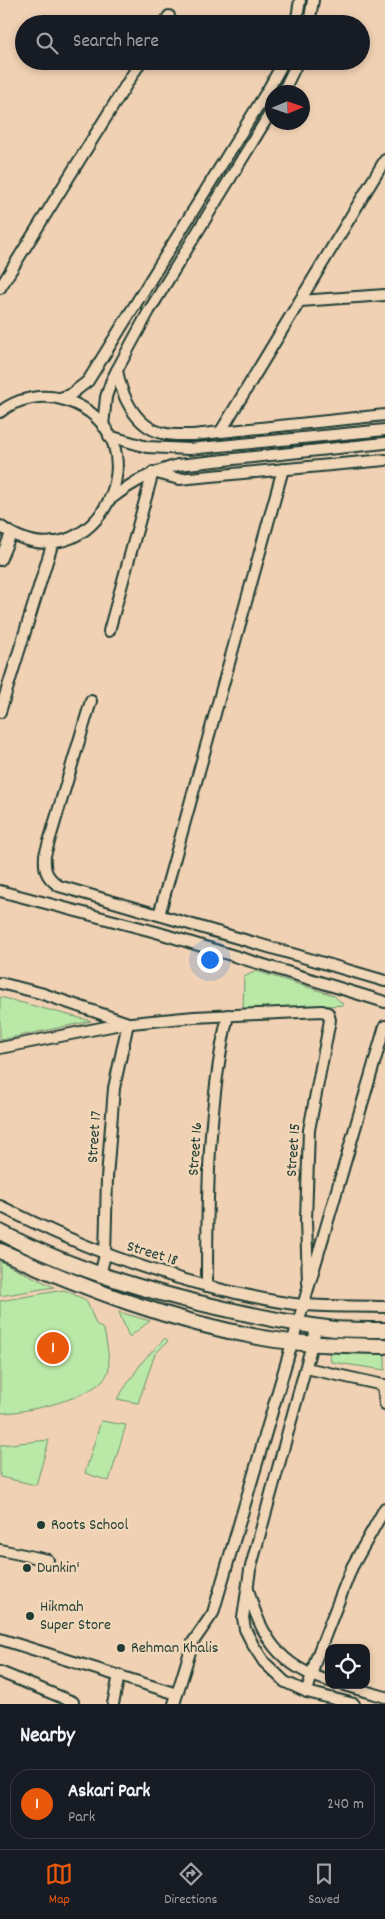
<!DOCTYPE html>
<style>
body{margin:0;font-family:Dekko,sans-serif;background:#242831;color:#f1f3f6}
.controls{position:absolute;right:15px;bottom:15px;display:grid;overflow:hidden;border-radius:10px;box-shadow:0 2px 8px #0003}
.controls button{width:45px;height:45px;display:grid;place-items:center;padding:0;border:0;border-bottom:1px solid #363941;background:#171b24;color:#f1f3f6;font:25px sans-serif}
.compass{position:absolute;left:265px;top:85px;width:45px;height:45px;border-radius:50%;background:#171b24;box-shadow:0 2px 8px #0003;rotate:88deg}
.you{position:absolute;left:209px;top:959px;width:18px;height:18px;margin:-12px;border:4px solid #fff;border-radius:50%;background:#1a73e8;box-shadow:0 0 0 8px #1a73e833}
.badge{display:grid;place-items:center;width:32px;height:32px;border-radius:50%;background:#ea580c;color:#fff;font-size:16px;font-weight:700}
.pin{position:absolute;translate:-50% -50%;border:2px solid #fff;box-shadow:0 1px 5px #0006}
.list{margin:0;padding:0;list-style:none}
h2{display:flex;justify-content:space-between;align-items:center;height:65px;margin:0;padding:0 20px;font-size:21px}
h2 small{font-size:16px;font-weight:400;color:#9ea1a6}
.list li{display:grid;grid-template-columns:32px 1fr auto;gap:15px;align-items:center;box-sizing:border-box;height:70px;margin:0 10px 10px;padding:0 10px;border:1px solid #363941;border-radius:20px}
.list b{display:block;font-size:19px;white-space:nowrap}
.list p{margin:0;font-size:16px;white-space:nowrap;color:#9ea1a6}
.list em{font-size:16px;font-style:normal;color:#9ea1a6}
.icon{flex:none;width:28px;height:28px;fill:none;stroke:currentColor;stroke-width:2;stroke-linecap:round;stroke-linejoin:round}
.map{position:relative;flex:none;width:385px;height:1704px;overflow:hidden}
.search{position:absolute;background:#171b24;box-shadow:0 2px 8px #0003;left:15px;right:15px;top:15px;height:55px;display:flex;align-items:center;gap:12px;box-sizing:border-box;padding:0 18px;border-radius:28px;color:#9ea1a6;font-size:19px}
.sheet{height:145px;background:#171b24}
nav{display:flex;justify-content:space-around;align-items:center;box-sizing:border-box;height:70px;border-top:1px solid #363941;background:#171b24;font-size:14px;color:#9ea1a6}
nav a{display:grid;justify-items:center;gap:2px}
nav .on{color:#ea580c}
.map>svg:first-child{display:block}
.green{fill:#bae9a7;stroke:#6c936e}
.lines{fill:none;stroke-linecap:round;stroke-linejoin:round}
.street-casing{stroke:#1f3d34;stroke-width:14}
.secondary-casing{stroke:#1f3d34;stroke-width:18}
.street{stroke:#f1d6b8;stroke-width:10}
.secondary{stroke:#f1d6b8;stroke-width:14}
.poi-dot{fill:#1f3d34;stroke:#f1d6b8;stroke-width:2}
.labels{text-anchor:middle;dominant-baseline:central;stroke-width:5;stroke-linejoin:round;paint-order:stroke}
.street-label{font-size:16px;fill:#1f3d34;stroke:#f1d6b8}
.poi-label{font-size:16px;fill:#1f3d34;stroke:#f1d6b8;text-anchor:start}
</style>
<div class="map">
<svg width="385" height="1704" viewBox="0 0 385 1704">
<rect width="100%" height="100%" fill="#f0d1b3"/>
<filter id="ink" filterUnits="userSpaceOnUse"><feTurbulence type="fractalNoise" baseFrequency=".02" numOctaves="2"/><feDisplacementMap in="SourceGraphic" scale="10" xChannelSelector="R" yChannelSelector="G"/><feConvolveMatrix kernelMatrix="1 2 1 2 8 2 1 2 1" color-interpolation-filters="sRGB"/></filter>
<g filter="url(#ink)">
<!-- green -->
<g class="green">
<path d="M256 971 333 995 344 1005 243 1011 244 977Z"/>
<path d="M0 997 91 1021 0 1040Z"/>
<path d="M0 1261 54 1287 0 1296Z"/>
<path d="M64 1290 86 1300 96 1324 104 1330C106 1340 111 1363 108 1372 99 1398 24 1413 0 1413V1301Z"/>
<path d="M119 1312 150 1321 129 1337Z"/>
<path d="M165 1338 168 1341 155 1354 138 1403 117 1399 143 1361Z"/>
<path d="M329 1349 385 1352V1370L331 1362Z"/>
<path d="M101 1421 126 1425 109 1481 85 1473Z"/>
<path d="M49 1440 36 1485 0 1477V1445Z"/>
</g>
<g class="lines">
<!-- street casing -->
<g class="street-casing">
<g id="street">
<path d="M164 24 169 16"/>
<path d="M296 24 300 0"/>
<path d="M309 24 313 0"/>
<path d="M283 92 298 61"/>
<path d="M0 288 141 61"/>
<path d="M300 301 385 295"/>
<path d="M117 370C121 395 135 426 162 433 172 436 183 435 193 435L385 415"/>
<path d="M60 398 70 395 88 381 269 88 284 61"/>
<path d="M0 412C17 398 44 393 65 400 172 435 95 594 0 526"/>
<path d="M103 426 106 397 111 382 117 370 149 311 272 110"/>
<path d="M221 431 385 160"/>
<path d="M109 436 147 447 189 449 385 430"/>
<path d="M112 498C134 481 151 473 178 465L385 443"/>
<path d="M0 560 11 534"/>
<path d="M109 631 153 472 179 479 385 460"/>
<path d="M91 701 45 855C44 870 46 877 59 886L385 981"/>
<path d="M0 712 53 542"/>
<path d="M0 891 156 932 385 1002"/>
<path d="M159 915 283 469"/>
<path d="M0 983 40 993 128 1023 114 1088 107 1178 105 1255 100 1275"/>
<path d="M0 1048 121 1024 194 1017 322 1011 328 1013 330 1020 309 1130 306 1220 308 1283"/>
<path d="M0 1206C75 1244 141 1270 223 1290 250 1296 278 1303 305 1305 332 1307 359 1306 385 1307"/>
<path d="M207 1286C207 1196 208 1103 228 1015"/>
<path d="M317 1326 250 1570 243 1618 245 1629 253 1645 264 1662 285 1682 307 1692 354 1704"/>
<path d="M306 1368 383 1385"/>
<path d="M385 1385H383L385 1404"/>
<path d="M0 1550 48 1560"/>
<path d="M248 1589C260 1636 280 1667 329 1681"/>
<path d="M0 1639 177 1694"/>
<path d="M0 1672 73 1702 72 1704"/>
<path d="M344 1685 385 1697"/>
<path d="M307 1692 316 1659 352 1567 385 1508"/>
<path d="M113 1704 119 1675"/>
<path d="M174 1704 193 1642 213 1613 385 1026"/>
</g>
</g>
<!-- secondary casing -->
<g class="secondary-casing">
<g id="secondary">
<path d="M0 1232C73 1270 151 1293 230 1310 265 1318 300 1325 335 1329 352 1330 369 1330 385 1330"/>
<path d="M0 1251C87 1289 169 1321 263 1338 303 1345 345 1345 385 1346"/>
</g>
</g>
<!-- street -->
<use href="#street" class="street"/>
<!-- secondary -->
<use href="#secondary" class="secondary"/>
</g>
</g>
<!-- markers -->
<g class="poi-dot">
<circle cx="41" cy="1525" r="5"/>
<circle cx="27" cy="1568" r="5"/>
<circle cx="30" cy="1616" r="5"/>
<circle cx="121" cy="1648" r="5"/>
</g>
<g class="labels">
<!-- street labels -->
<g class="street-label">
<text transform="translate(95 1137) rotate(-86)">Street 17</text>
<text transform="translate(196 1149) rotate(-86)">Street 16</text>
<text transform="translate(294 1150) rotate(-86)">Street 15</text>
<text transform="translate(152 1254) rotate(17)">Street 18</text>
</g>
<!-- poi labels -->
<g class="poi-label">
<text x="51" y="1525">Roots School</text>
<text x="37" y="1568">Dunkin'</text>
<text x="40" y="1607">Hikmah<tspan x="40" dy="18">Super Store</tspan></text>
<text x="131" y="1648">Rehman Khalis</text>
</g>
</g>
</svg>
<div class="controls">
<button><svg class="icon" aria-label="locate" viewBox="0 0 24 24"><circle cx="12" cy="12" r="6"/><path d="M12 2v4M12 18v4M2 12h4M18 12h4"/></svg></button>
</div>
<svg class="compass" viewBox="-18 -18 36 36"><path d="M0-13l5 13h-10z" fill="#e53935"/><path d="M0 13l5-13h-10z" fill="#9ea1a6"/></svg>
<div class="you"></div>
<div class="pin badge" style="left:53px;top:1348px">1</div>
<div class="search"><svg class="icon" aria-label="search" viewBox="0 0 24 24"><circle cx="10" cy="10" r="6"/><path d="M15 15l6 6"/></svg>Search here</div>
</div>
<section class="sheet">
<h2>Nearby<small></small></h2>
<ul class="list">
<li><span class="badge">1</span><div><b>Askari Park</b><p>Park</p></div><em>240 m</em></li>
</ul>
</section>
<nav>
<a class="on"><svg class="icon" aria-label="map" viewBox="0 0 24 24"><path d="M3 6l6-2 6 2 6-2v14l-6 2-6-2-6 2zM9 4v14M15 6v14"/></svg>Map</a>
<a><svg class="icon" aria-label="directions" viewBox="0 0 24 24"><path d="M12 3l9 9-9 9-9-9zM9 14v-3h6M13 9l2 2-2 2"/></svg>Directions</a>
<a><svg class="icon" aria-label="saved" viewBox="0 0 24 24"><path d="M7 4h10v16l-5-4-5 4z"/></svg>Saved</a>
</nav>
